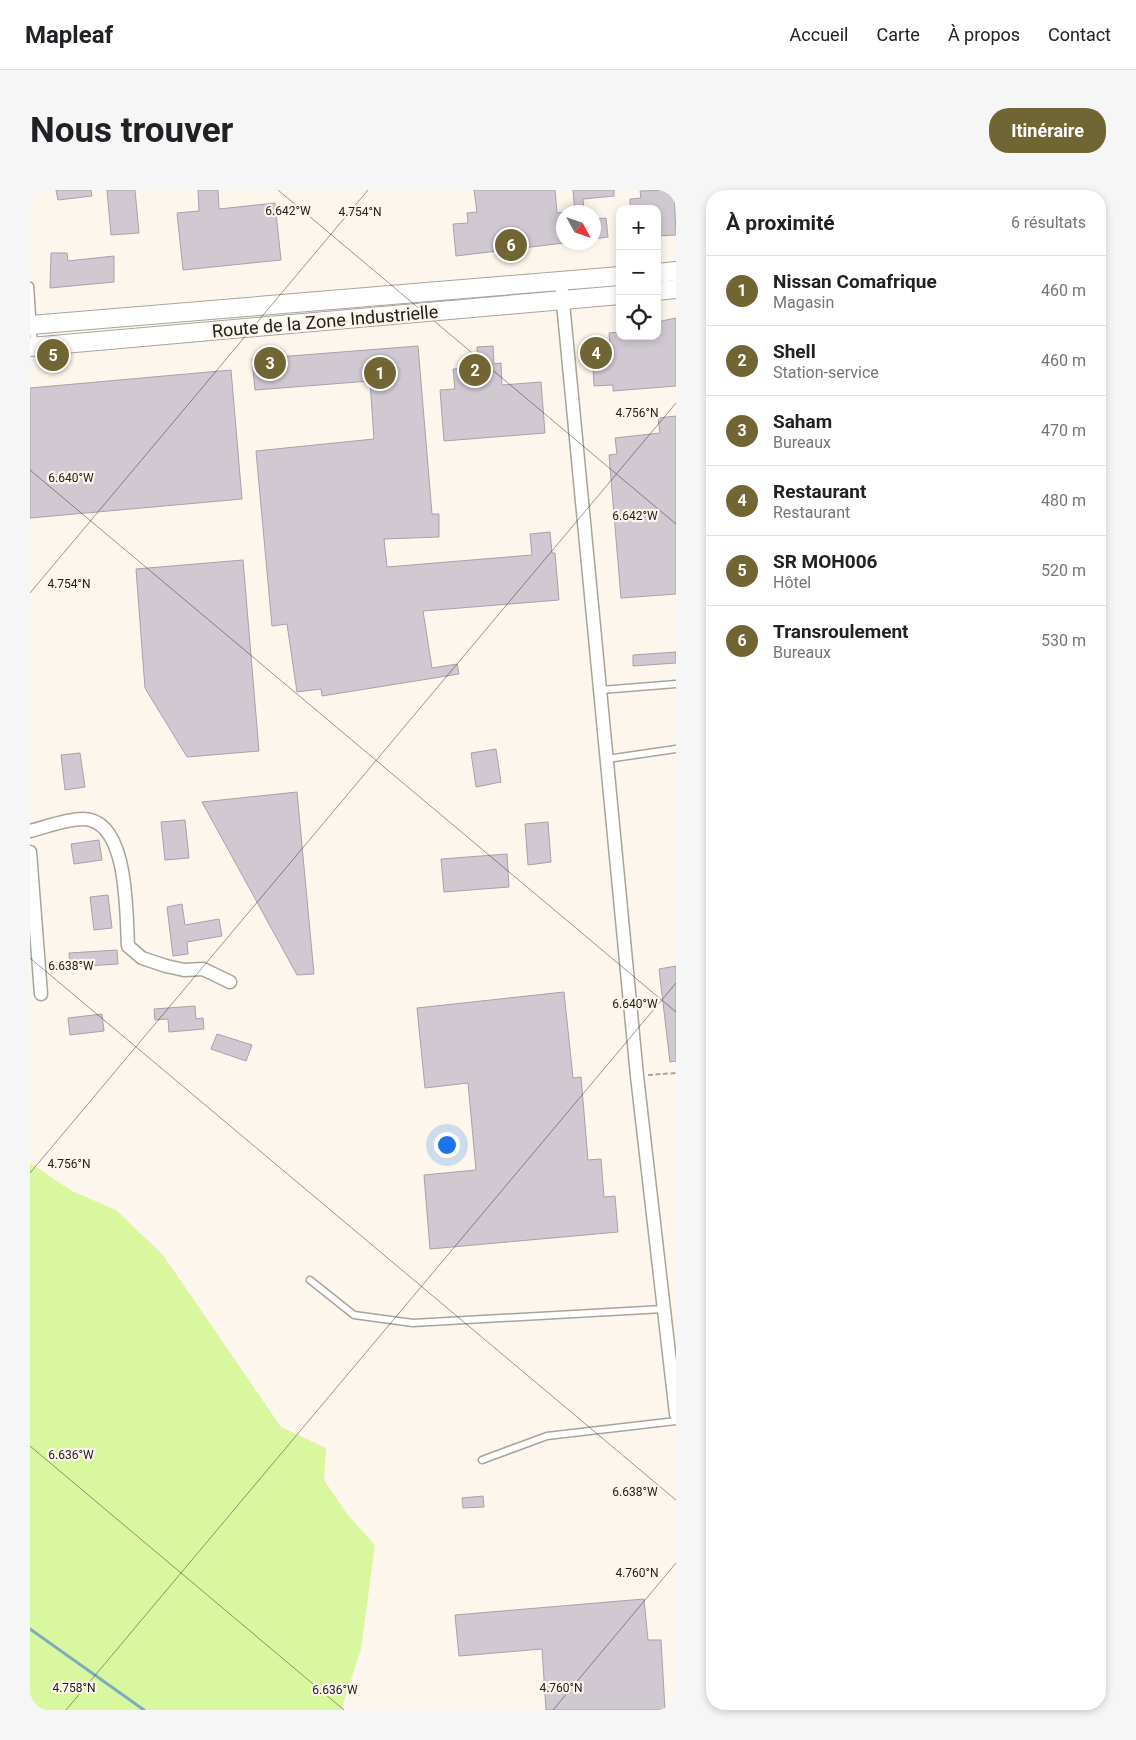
<!DOCTYPE html>
<html lang="fr">
<meta charset="utf-8">
<style>
body{margin:0;font-family:Roboto,sans-serif;background:#f6f6f6;color:#202124}
.controls{position:absolute;right:15px;top:15px;display:grid;overflow:hidden;border-radius:10px;box-shadow:0 2px 8px #0003}
.controls button{width:45px;height:45px;display:grid;place-items:center;padding:0;border:0;border-bottom:1px solid #e0e0e0;background:#fff;color:#202124;font:25px sans-serif}
.compass{position:absolute;left:526px;top:15px;width:45px;height:45px;border-radius:50%;background:#fff;box-shadow:0 2px 8px #0003;rotate:130deg}
.you{position:absolute;left:416px;top:954px;width:18px;height:18px;margin:-12px;border:4px solid #fff;border-radius:50%;background:#1a73e8;box-shadow:0 0 0 8px #1a73e833}
.badge{display:grid;place-items:center;width:32px;height:32px;border-radius:50%;background:#716633;color:#fff;font-size:16px;font-weight:700}
.pin{position:absolute;translate:-50% -50%;border:2px solid #fff;box-shadow:0 1px 5px #0006}
.list{margin:0;padding:0;list-style:none}
h2{display:flex;justify-content:space-between;align-items:center;height:65px;margin:0;padding:0 20px;font-size:21px}
h2 small{font-size:16px;font-weight:400;color:#757577}
.list li{display:grid;grid-template-columns:32px 1fr auto;gap:15px;align-items:center;box-sizing:border-box;height:70px;padding:0 20px;border-top:1px solid #e0e0e0}
.list b{display:block;font-size:19px;white-space:nowrap}
.list p{margin:0;font-size:16px;white-space:nowrap;color:#757577}
.list em{font-size:16px;font-style:normal;color:#757577}
.icon{flex:none;width:28px;height:28px;fill:none;stroke:currentColor;stroke-width:2;stroke-linecap:round;stroke-linejoin:round}
.map{position:relative;flex:none;width:646px;height:1520px;overflow:hidden;border-radius:20px}
header{display:flex;align-items:center;gap:30px;box-sizing:border-box;height:70px;padding:0 25px;background:#fff;border-bottom:1px solid #e0e0e0}
header strong{font-size:24px}
nav{display:flex;gap:28px;margin-inline-start:auto;font-size:18px}
.intro{display:flex;align-items:center;justify-content:space-between;box-sizing:border-box;height:120px;padding:0 30px}
h1{margin:0;font-size:35px}
.button{padding:12px 22px;border-radius:20px;background:#716633;color:#fff;font-size:18px;font-weight:700}
main{display:flex;gap:30px;padding:0 30px}
aside{flex:1;background:#fff;border-radius:20px;box-shadow:0 2px 8px #0003}
.map>svg:first-child{display:block}
.green{fill:#d9f79e}
.lines{fill:none;stroke-linecap:round;stroke-linejoin:round}
.stream{stroke:#7dacbb;stroke-width:3}
.building{fill:#d0c9d2;stroke:#a8a1aa}
.service-casing{stroke:#a9a49b;stroke-width:9}
.minor-casing{stroke:#a9a49b;stroke-width:15}
.secondary-casing{stroke:#a9a49b;stroke-width:20}
.path{stroke:#aba79f;stroke-width:2;stroke-dasharray:5 2.5;stroke-linecap:butt}
.service{stroke:#fff;stroke-width:6}
.minor{stroke:#fff;stroke-width:12}
.secondary{stroke:#fff;stroke-width:18}
.ticks{fill:none;stroke:#23211e;stroke-width:1;stroke-opacity:0.45}
.labels{text-anchor:middle;dominant-baseline:central;stroke-width:4.5;stroke-linejoin:round;paint-order:stroke}
.street-label{font-size:18px;fill:#23211e;stroke:#fcf6ec}
.ticks-label{font-size:12px;text-anchor:middle;fill:#23211e;stroke:#fcf6ec;stroke-width:4.5;stroke-linejoin:round;paint-order:stroke}
</style>
<header>
<strong>Mapleaf</strong>
<nav><a>Accueil</a><a>Carte</a><a>À propos</a><a>Contact</a></nav>
</header>
<div class="intro"><h1>Nous trouver</h1><a class="button">Itinéraire</a></div>
<main>
<div class="map">
<svg width="646" height="1520" viewBox="0 0 646 1520">
<rect width="100%" height="100%" fill="#fcf6ec"/>
<!-- green -->
<path class="green" d="M0 973 42 1001 86 1020 133 1065 251 1237 296 1258 294 1290 317 1324 345 1355 331 1459 311 1520H0Z"/>
<g class="lines">
<!-- stream -->
<path class="stream" d="M0 1439 114 1520"/>
</g>
<!-- building -->
<g class="building">
<path d="M26 0H61L62 6 28 10Z"/>
<path d="M77 0H105L109 43 81 45Z"/>
<path d="M168 0H188L189 19 245 13 251 70 153 80 147 23 169 21Z"/>
<path d="M444 0H525L527 23 534 22V53L426 66 423 34 438 33 437 23 447 22Z"/>
<path d="M543 0H584V6L553 9 554 22H545Z"/>
<path d="M644 0 646 45 627 46V19H600V9L611 8 610 1Z"/>
<path d="M576 28 578 47 564 49V29Z"/>
<path d="M21 63H37L38 71 84 66V92L20 98Z"/>
<path d="M646 128V196L583 201V195L564 196 562 157 580 156 579 143 590 142V146H627V132Z"/>
<path d="M388 156 402 324H409V347L354 349 357 377 502 365 500 344 520 342 522 363H525L529 410 393 421 402 478 427 474 429 484 292 506 291 499 267 502 257 434 242 436 226 261 344 249 340 191 225 200 222 169Z"/>
<path d="M463 156 464 174 471 173 472 195 511 192 515 243 414 251 410 200 425 199 423 179 448 178 447 157Z"/>
<path d="M201 180 212 309 0 328V198Z"/>
<path d="M646 226V404L591 408 579 265 587 264 585 248 630 243 628 228Z"/>
<path d="M213 370 229 561 157 567 115 498 106 379Z"/>
<path d="M646 462V473L603 476V465Z"/>
<path d="M466 559 471 592 446 597 441 563Z"/>
<path d="M50 563 55 597 35 600 31 565Z"/>
<path d="M267 602 284 784 267 785 172 612Z"/>
<path d="M155 630 159 668 135 670 131 632Z"/>
<path d="M518 632 521 672 498 675 495 634Z"/>
<path d="M69 650 72 670 44 674 41 654Z"/>
<path d="M477 664 479 697 414 702 411 669Z"/>
<path d="M78 705 82 738 64 740 60 707Z"/>
<path d="M152 714 155 735 189 729 192 746 157 752 158 764 143 766 137 717Z"/>
<path d="M87 760 88 774 40 777 39 763Z"/>
<path d="M646 776V871L640 872 629 779Z"/>
<path d="M534 802 543 888 551 887 558 970 571 969 574 1007 585 1006 588 1042 400 1059 394 985 446 980 438 893 395 898 387 818Z"/>
<path d="M165 816 166 829 173 828 174 839 139 842 138 829 125 830 124 819Z"/>
<path d="M72 824 74 841 40 845 38 828Z"/>
<path d="M187 844 222 855 216 871 181 859Z"/>
<path d="M453 1306 454 1317 433 1318 432 1308Z"/>
<path d="M614 1409 618 1450H631L635 1520H516L512 1459 429 1466 425 1425Z"/>
</g>
<g class="lines">
<!-- service casing -->
<g class="service-casing">
<g id="service">
<path d="M0 96 4 154"/>
<path d="M571 500 646 494"/>
<path d="M577 569 646 559"/>
<path d="M280 1090 324 1125 383 1133 633 1119"/>
<path d="M452 1270 517 1246 646 1231"/>
</g>
</g>
<!-- minor casing -->
<g class="minor-casing">
<g id="minor">
<path d="M531 92 607 886 646 1224"/>
<path d="M0 641C16 637 36 629 53 629 99 629 96 724 98 756L112 768 136 776 154 780 173 779 200 792"/>
<path d="M0 662 11 804"/>
</g>
</g>
<!-- secondary casing -->
<g class="secondary-casing">
<g id="secondary">
<path d="M627 83 646 81"/>
<path d="M627 101 646 99"/>
<path d="M0 135 590 86"/>
<path d="M0 157 590 105"/>
</g>
</g>
<!-- path -->
<path class="path" d="M618 885 646 883"/>
<!-- service -->
<use href="#service" class="service"/>
<!-- minor -->
<use href="#minor" class="minor"/>
<!-- secondary -->
<use href="#secondary" class="secondary"/>
</g>
<!-- ticks -->
<path class="ticks" d="M248 0 646 334M0 280 646 822M0 403 338 0M0 768 646 1310M0 983 646 213M0 1256 314 1520M36 1520 646 793M523 1520 646 1373"/>
<g class="labels">
<!-- street labels -->
<g class="street-label">
<text transform="translate(295 131) rotate(-5)">Route de la Zone Industrielle</text>
</g>
</g>
<g class="ticks-label">
<text x="258" y="25">6.642°W</text>
<text x="330" y="26">4.754°N</text>
<text x="607" y="227">4.756°N</text>
<text x="41" y="292">6.640°W</text>
<text x="605" y="330">6.642°W</text>
<text x="39" y="398">4.754°N</text>
<text x="41" y="780">6.638°W</text>
<text x="605" y="818">6.640°W</text>
<text x="39" y="978">4.756°N</text>
<text x="41" y="1269">6.636°W</text>
<text x="605" y="1306">6.638°W</text>
<text x="607" y="1387">4.760°N</text>
<text x="44" y="1502">4.758°N</text>
<text x="531" y="1502">4.760°N</text>
<text x="305" y="1504">6.636°W</text>
</g>
</svg>
<div class="controls">
<button>+</button>
<button>−</button>
<button><svg class="icon" aria-label="locate" viewBox="0 0 24 24"><circle cx="12" cy="12" r="6"/><path d="M12 2v4M12 18v4M2 12h4M18 12h4"/></svg></button>
</div>
<svg class="compass" viewBox="-18 -18 36 36"><path d="M0-13l5 13h-10z" fill="#e53935"/><path d="M0 13l5-13h-10z" fill="#757577"/></svg>
<div class="you"></div>
<div class="pin badge" style="left:350px;top:183px">1</div>
<div class="pin badge" style="left:445px;top:180px">2</div>
<div class="pin badge" style="left:240px;top:173px">3</div>
<div class="pin badge" style="left:566px;top:163px">4</div>
<div class="pin badge" style="left:23px;top:165px">5</div>
<div class="pin badge" style="left:481px;top:55px">6</div>
</div>
<aside>
<h2>À proximité<small>6 résultats</small></h2>
<ul class="list">
<li><span class="badge">1</span><div><b>Nissan Comafrique</b><p>Magasin</p></div><em>460 m</em></li>
<li><span class="badge">2</span><div><b>Shell</b><p>Station-service</p></div><em>460 m</em></li>
<li><span class="badge">3</span><div><b>Saham</b><p>Bureaux</p></div><em>470 m</em></li>
<li><span class="badge">4</span><div><b>Restaurant</b><p>Restaurant</p></div><em>480 m</em></li>
<li><span class="badge">5</span><div><b>SR MOH006</b><p>Hôtel</p></div><em>520 m</em></li>
<li><span class="badge">6</span><div><b>Transroulement</b><p>Bureaux</p></div><em>530 m</em></li>
</ul>
</aside>
</main>
